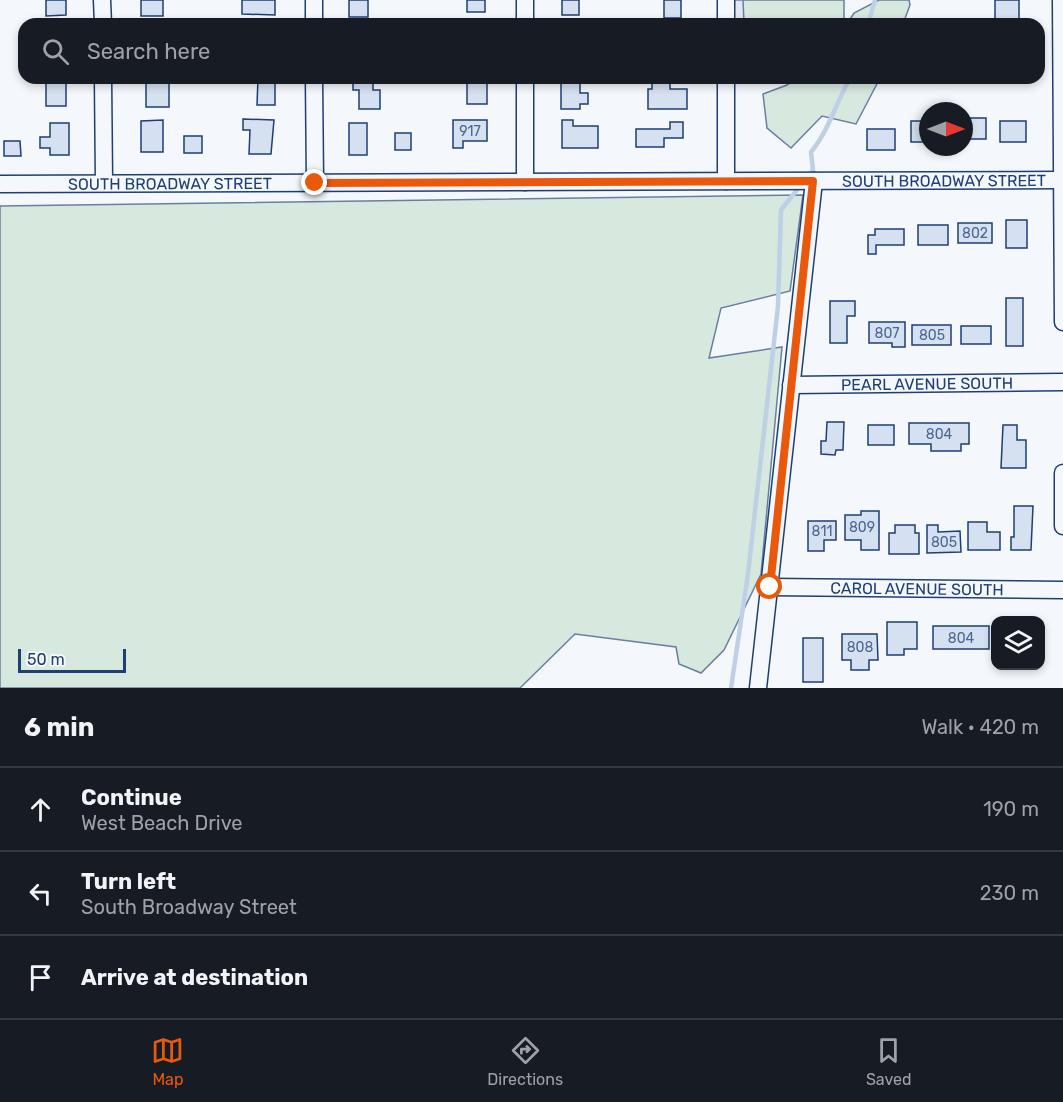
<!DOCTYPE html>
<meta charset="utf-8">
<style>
body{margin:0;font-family:Rubik,sans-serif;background:#20242c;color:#f1f3f6}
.controls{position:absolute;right:18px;bottom:18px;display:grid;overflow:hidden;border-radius:12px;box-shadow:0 3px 9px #0003}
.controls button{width:54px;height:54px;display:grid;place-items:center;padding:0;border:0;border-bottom:2px solid #363941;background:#171b24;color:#f1f3f6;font:30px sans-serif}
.compass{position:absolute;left:919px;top:102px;width:54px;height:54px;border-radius:50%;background:#171b24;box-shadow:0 3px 9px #0003;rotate:90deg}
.scale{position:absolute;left:18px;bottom:15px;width:108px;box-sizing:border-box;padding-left:6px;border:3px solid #1d3f73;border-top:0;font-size:16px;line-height:21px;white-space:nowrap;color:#1d3f73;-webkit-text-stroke:4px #f4f7fb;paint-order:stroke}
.stop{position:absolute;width:18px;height:18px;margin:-14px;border:4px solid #ea580c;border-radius:50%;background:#fff}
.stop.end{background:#ea580c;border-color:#fff;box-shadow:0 2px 6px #0008}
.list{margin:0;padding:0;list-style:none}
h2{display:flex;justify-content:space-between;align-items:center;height:78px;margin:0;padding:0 24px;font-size:26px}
h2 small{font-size:20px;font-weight:400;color:#9ea1a6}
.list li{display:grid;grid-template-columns:39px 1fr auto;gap:18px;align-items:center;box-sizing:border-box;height:84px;padding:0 24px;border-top:2px solid #363941}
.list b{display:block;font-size:22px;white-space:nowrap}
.list p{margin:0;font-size:20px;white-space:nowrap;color:#9ea1a6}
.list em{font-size:20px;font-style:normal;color:#9ea1a6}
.icon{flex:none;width:33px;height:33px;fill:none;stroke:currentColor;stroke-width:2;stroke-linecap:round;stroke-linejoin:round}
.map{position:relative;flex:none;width:1063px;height:688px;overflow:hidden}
.search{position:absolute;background:#171b24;box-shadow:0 3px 9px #0003;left:18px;right:18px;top:18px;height:66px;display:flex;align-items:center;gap:15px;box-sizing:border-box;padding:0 21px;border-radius:18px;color:#9ea1a6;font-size:22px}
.sheet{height:330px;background:#171b24}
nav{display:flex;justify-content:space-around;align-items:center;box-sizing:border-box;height:84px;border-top:2px solid #363941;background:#171b24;font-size:16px;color:#9ea1a6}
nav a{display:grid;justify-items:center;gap:3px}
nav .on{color:#ea580c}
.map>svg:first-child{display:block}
.green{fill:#d7e8df;stroke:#687fa3;stroke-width:1.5}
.parking{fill:#e3e8f0;stroke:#687fa3;stroke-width:1.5}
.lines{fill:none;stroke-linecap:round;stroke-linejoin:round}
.stream{stroke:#bed0e5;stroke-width:4.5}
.building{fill:#d5e0f0;stroke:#1d3f73;stroke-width:1.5}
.minor-casing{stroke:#1d3f73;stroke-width:19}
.minor{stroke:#f4f7fb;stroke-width:16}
.route{stroke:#ea580c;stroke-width:8}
.labels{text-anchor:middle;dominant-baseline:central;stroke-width:4.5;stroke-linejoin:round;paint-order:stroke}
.number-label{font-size:14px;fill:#4b6792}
.street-label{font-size:16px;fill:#1d3f73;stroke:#f4f7fb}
</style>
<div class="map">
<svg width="1063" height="688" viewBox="0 0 1063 688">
<rect width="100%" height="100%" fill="#f4f7fb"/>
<!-- green -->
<g class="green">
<rect x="726" y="0" width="118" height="24"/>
<path d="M879 0H909L910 5 903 24H847L854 13Z"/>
<path d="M796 78H880L856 124 822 116 791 148 767 128 763 94 787 85Z"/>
<path d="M803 195 790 291 721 308 709 358 782 347 761 574 724 650 701 673 679 664 676 647 575 634 520 688H0V206Z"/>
</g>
<!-- parking -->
<path class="parking" d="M726 0H743L744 24H726Z"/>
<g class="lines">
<!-- stream -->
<g class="stream">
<path d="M868 24 875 0"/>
<path d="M807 177 813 170 811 152C829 130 836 103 850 78"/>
<path d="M731 688 748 574 778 306 781 210 800 186"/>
</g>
</g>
<!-- building -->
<g class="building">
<path d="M46 0H66V15L46 16Z"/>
<rect x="141" y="0" width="22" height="16"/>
<path d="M242 0H275V15L242 14Z"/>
<rect x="349" y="0" width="19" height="17"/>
<rect x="467" y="0" width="18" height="12"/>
<rect x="562" y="0" width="17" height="15"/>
<rect x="664" y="0" width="17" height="18"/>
<rect x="995" y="0" width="24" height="22"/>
<rect x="46" y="78" width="20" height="28"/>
<rect x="146" y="78" width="23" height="29"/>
<path d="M258 78H275V105H257Z"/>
<path d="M353 78H373V90H380V109H359V90H353Z"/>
<rect x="467" y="78" width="20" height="26"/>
<path d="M561 78H580V93H588V104H580V109H561Z"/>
<path d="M652 78H670V89H687V109H648V89H652Z"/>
<rect x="964" y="118" width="22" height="21"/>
<path d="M243 119 274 120 271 154H249L250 130H243Z"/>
<path d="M163 120V152H141V121Z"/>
<path d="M453 120H487V141H463V148H453Z"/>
<path d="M562 120H573V126H598V148H562Z"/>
<rect x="911" y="121" width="17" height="21"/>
<rect x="1000" y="121" width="26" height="21"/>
<path d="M670 122H683V138H664V147H636V129H670Z"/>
<path d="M50 123H69V155H50V148H40V137H50Z"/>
<rect x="349" y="123" width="18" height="32"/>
<rect x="867" y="129" width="28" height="21"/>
<rect x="395" y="133" width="16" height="17"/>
<rect x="184" y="136" width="18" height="17"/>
<path d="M4 141H20L21 156H4Z"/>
<rect x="1006" y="220" width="21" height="28"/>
<rect x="958" y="223" width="34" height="20"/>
<rect x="918" y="225" width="30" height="20"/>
<path d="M875 229H904V245H876V254H868V235H875Z"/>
<rect x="1006" y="298" width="17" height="48"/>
<path d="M830 301H855V316H847V343H830Z"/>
<path d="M869 322H905V347H892V343H869Z"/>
<rect x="912" y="325" width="39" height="20"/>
<rect x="961" y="326" width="30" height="18"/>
<path d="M827 422H844L843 450H836L835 455 821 454V441H826Z"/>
<path d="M909 423H969V444H961V451H931V444H909Z"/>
<rect x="868" y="425" width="26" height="20"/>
<path d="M1003 425H1017V440H1026V468H1001Z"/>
<path d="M1014 506H1033L1031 550H1011V537H1014Z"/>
<path d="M861 511H879V550H861V540H845V515H861Z"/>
<path d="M808 521H836V540H824V551H808Z"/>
<path d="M968 522H987V532H1000V550H968Z"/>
<path d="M895 525H915V533H919V554H889V533H895Z"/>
<path d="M927 525H938V532L960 531 961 552 927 553Z"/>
<path d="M887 622H917V649H904V655H887Z"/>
<rect x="933" y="626" width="56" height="23"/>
<path d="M842 634H877L878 660H869V670H851V660H842Z"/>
<rect x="803" y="638" width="20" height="44"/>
<rect x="1008" y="666" width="16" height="2"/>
</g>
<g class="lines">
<!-- minor casing -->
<g class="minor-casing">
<g id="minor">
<path d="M102 0 103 24"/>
<path d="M314 0V24"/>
<path d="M726 0V24"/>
<path d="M1061 0 1063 322"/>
<path d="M525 24V0"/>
<path d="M103 78 104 183"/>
<path d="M314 78 315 183"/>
<path d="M726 78V181"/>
<path d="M525 182V78"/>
<path id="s1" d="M0 184 1060 180"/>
<path id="s2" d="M791 385 1063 382"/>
<path d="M1063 473V526"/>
<path id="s3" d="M770 587 1063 590"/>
<path d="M758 688 814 181"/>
</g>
</g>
<!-- minor -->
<use href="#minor" class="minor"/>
</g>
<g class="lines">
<!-- route -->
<path class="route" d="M315 183 813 181 770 587"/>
</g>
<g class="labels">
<!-- number labels -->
<g class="number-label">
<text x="470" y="131">917</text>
<text x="975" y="233">802</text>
<text x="887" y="333">807</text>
<text x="932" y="335">805</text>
<text x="939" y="434">804</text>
<text x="862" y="527">809</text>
<text x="822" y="531">811</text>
<text x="944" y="542">805</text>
<text x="961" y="638">804</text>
<text x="860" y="647">808</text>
</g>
<!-- street labels -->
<g class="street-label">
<text stroke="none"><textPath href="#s1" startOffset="944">SOUTH BROADWAY STREET</textPath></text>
<text stroke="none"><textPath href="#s1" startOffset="170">SOUTH BROADWAY STREET</textPath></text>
<text stroke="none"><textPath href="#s2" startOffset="136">PEARL AVENUE SOUTH</textPath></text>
<text stroke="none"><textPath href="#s3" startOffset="147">CAROL AVENUE SOUTH</textPath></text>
</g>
</g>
</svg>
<div class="controls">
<button><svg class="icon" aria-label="layers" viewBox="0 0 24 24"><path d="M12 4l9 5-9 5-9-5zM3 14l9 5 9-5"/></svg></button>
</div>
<svg class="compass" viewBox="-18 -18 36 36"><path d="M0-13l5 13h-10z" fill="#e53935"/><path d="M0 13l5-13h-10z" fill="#9ea1a6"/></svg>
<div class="scale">50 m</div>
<div class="stop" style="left:770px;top:587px"></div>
<div class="stop end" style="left:315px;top:183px"></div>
<div class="search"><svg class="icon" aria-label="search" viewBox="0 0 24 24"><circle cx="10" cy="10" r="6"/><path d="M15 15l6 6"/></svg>Search here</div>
</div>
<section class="sheet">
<h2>6 min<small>Walk · 420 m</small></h2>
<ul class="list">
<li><svg class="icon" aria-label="ahead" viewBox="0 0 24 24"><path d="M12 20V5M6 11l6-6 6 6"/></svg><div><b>Continue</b><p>West Beach Drive</p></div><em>190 m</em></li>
<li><svg class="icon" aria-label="left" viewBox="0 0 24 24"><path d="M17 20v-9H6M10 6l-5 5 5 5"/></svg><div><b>Turn left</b><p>South Broadway Street</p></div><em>230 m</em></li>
<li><svg class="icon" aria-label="arrive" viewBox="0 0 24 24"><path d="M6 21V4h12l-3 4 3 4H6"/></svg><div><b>Arrive at destination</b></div></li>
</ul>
</section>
<nav>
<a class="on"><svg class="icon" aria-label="map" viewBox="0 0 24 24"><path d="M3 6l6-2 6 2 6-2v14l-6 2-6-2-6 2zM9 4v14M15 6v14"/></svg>Map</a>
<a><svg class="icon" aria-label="directions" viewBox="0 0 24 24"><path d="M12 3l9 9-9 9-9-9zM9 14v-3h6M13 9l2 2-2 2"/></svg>Directions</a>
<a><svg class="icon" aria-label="saved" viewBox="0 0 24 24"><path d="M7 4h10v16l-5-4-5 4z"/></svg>Saved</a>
</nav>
